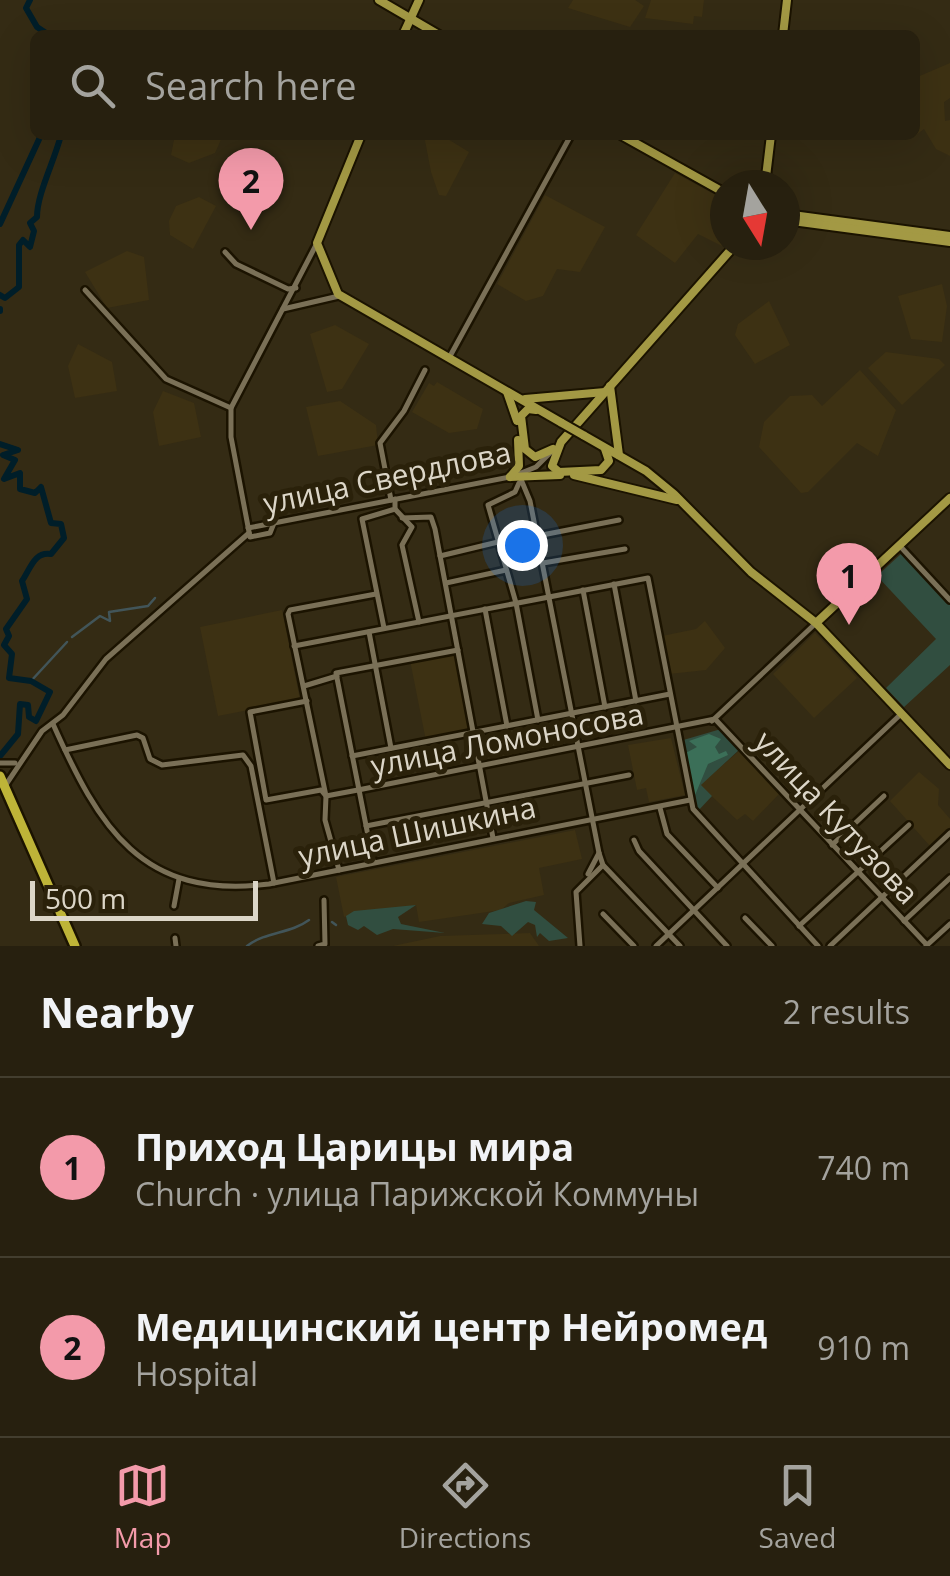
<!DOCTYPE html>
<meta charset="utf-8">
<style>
body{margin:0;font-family:"Open Sans",sans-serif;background:#332d1d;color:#f1f3f6}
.compass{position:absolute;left:710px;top:170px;width:90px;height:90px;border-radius:50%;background:#27200f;box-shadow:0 10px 40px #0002;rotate:169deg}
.scale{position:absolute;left:30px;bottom:25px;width:228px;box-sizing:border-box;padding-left:10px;border:5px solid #dcd6c8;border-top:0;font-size:28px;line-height:35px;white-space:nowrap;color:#dcd6c8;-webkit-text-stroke:8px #2a210a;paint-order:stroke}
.you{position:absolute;left:522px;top:545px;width:35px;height:35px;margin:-25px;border:8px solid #fff;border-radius:50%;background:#1a73e8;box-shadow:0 0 0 15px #1a73e833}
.badge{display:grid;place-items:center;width:65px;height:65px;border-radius:50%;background:#f39aaa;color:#111;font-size:32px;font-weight:700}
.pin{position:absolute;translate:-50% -82px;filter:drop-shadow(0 2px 5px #0008)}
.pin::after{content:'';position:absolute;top:52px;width:35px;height:30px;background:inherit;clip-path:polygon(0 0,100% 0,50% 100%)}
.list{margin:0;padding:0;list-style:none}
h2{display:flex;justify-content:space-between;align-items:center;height:130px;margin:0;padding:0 40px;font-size:42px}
h2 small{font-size:32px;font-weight:400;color:#a4a39e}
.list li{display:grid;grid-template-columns:65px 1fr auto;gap:30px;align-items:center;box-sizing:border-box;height:180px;padding:0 40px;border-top:2px solid #433e2f}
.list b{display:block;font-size:38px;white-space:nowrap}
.list p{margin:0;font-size:32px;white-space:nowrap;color:#a4a39e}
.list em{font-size:32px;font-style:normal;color:#a4a39e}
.icon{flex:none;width:55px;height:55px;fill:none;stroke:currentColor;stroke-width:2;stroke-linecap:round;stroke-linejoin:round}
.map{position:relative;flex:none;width:950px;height:946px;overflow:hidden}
.search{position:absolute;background:#27200f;box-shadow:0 10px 40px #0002;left:30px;right:30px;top:30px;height:110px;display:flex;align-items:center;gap:25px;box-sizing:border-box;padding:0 35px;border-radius:15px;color:#a4a39e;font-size:38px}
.sheet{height:490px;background:#27200f}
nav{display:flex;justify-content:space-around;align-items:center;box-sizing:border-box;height:140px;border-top:2px solid #433e2f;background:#27200f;font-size:28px;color:#a4a39e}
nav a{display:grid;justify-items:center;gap:5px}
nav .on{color:#f39aaa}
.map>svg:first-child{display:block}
.built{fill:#3d3113}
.green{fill:#314e40}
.forest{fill:#3b6f58}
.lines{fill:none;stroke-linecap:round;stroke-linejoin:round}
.stream{stroke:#425559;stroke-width:2.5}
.river{stroke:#001e29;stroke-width:6}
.minor-casing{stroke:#1b1300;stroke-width:10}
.major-casing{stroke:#1b1300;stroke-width:12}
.highway-casing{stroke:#1b1300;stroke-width:14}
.minor{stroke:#7a7057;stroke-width:5}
.major{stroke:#a39944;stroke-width:8}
.highway{stroke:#beb438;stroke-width:9}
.major-bridge-casing{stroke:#1b1300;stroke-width:12;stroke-linecap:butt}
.major-bridge{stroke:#a39944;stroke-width:8}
.labels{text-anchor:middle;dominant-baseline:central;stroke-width:10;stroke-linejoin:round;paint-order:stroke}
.street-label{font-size:30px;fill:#dcd6c8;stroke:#2a210a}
</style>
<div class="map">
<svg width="950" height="946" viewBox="0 0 950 946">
<rect width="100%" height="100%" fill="#342b14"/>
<!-- built -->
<g class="built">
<path d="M573 0H635L644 6 630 27 568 8Z"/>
<path d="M651 0H704L702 17 694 16 693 24 645 18Z"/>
<path d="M950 63V98L944 102 945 121 950 120V156L936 149 924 129 913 137 862 140 859 135H915V78Z"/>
<path d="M175 135H223L215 153 189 163 171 155Z"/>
<path d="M424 135H441L469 152 446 196 439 195 431 172Z"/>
<path d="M675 173 725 200V243L722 246 698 234 675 263 636 235Z"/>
<path d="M545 195 605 227 580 272 557 269 543 296 526 301 497 284Z"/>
<path d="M199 197 216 206 193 249 170 235 169 221 176 206Z"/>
<path d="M127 251 144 257 149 300 107 308 85 272Z"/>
<path d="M942 284 947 306 942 342 911 339 898 296Z"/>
<path d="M769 301 790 345 755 364 735 335 738 324Z"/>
<path d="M335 325 369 344 342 389 327 392 310 334Z"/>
<path d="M78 344 112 362 117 391 75 398 68 366Z"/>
<path d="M886 352 939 359 945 365 902 405 868 368Z"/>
<path d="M860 370 896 410 878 456 857 443 808 492 801 493 759 447 764 422 790 396 812 395 822 406Z"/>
<path d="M437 382 483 409 477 429 449 433 412 412 429 383 434 386Z"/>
<path d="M163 391 194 403 201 437 159 446 153 412Z"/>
<path d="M340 401 376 425 378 445 318 456 306 407Z"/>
<path d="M282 610 300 700 218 716 200 627Z"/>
<path d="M705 621 725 648 706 670 669 674 662 636 696 629Z"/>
<path d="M815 633 857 678 814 718 773 674Z"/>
<path d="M455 652 471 731 426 741 410 660Z"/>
<path d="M671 738 685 795 649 802 646 788 637 790 628 745Z"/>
<path d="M739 751 780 793 753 821 745 814 737 820 700 785Z"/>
<path d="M919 772 939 789 938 805 950 819V827L930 846 890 801Z"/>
<path d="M575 830 582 859 539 868 544 895 509 903 501 910 419 922 416 905 344 917 336 877Z"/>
<path d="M530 933 539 946H393L440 936Z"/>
</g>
<!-- green -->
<g class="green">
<path d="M902 553 950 605V665L904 707 886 688 936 639 877 576Z"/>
<path d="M721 729 740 749 701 785 712 796 697 812 680 741Z"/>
<path d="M526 901 536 902 534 910 568 938 549 941 540 933 537 937 535 925 528 922 512 936 501 926 482 924 489 913Z"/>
<path d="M416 905 398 917 401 924 445 933 393 929 377 935 364 926 358 930 348 925 346 916 354 911Z"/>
</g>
<!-- forest -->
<path class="forest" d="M709 734 721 739 715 747 719 754 726 751 728 755 708 764 693 800 682 755 697 747 689 741Z"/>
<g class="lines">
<!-- stream -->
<g class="stream">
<path d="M72 637 100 616 110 621 109 612 148 606 155 598"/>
<path d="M31 681 67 642"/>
<path d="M332 922 336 925"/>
<path d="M247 946C267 931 290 934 309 920"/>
</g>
<!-- river -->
<g class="river">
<path d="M30 0 26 8 37 27 49 35"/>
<path d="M0 224 41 135"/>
<path d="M0 295 5 298 19 287V245L23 240 30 247 34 231 30 223 37 217C37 194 54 162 61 135"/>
<path d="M0 309V311"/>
<path d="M0 444 18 450 3 455 15 460 4 479 20 473V489L35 493 41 487 51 523 61 524 64 538 51 554C34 551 30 570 22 581L27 599 6 629 9 636 4 645 12 654 9 678 31 681 50 692 36 721 29 717 28 705 20 704 18 734 0 756"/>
</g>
<!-- minor casing -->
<g class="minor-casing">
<g id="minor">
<path d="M225 252 236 264 288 289 296 288"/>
<path d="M85 290 166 379 231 408"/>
<path d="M283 309 339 296"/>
<path d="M449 358 571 135"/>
<path d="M521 473 536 467 552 451"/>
<path d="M520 477 530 501 599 853 603 865 680 946"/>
<path d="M519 483 515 492 488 505 516 603 538 720"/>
<path d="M391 500 380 443 404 411 425 370"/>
<path d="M395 509 412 527 402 545 419 622"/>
<path d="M402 518 431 517 435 529 493 838"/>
<path d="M274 523 270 533 250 537 231 437V408L316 245"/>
<path d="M248 528 510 477"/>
<path d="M537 536 619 520"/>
<path d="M899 545 950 600"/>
<path d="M440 556 498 542"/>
<path d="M543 563 625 549"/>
<path d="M446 583 506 570"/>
<path d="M614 584 636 701"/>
<path d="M583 590 605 707"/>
<path d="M485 609 507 726"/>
<path d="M384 628 362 519 395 509V499"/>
<path d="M369 632 391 748"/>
<path d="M294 646 648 578 693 809 818 946"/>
<path d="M304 686 337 676"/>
<path d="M307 701 250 712 266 800 321 790 326 796 358 790 715 719"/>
<path d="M715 719 927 945"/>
<path d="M712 721 816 623"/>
<path d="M53 724C99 827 141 900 269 884L690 800"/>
<path d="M65 750 137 735 143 738 150 759 162 765 243 755 251 766 274 883"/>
<path d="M352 756 670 694"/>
<path d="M0 763H15"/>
<path d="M7 783 42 731 63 715 106 659 249 533"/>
<path d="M660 808 667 834 718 888"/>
<path d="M366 826 629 775"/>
<path d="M634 840 639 851 727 946"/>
<path d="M832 845 884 796"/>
<path d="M373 861 336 673 458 650"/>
<path d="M339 870 325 820 326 796 288 614 290 610 376 594"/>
<path d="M588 874 599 853"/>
<path d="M174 906 179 879"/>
<path d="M603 914 634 946"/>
<path d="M745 918 772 946"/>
<path d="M904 921 950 878"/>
<path d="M799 926 909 825"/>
<path d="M175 938 176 946"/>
<path d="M318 946 325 944 324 900"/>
<path d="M580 946 576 892 603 865"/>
<path d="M656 946 901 714"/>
<path d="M830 946 950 833"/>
<path d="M926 946 950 924"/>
</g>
</g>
<!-- major casing -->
<g class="major-casing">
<g id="major">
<path d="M379 0 439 35"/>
<path d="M403 35 419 0"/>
<path d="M783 35 787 0"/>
<path d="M361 135 317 243 338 294 562 423"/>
<path d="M621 135 725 193"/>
<path d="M765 185 771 135"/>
<path d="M785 214 950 236"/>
<path d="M785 220 950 242"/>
<path d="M610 386 619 455"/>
<path d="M507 392 517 421"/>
<path d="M525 399 605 392"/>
<path d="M536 410 528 409 521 416 525 449 535 457 553 449"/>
<path d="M583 435 646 471 674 494 751 572 816 623 950 765"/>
<path d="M605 449 609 461 601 470 559 472 552 466 561 442 735 245"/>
<path d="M574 475 677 500"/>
<path d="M510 477 560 475"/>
<path d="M510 477 519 466 518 440"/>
<path d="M816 623 950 498"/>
</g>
</g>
<!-- highway casing -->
<g class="highway-casing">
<path id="highway" d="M0 776 75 946"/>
</g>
<!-- minor -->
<use href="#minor" class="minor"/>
<!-- major -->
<use href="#major" class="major"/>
<!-- highway -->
<use href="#highway" class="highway"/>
<!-- major-bridge casing -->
<g class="major-bridge-casing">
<path id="major-bridge" d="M562 423 583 435"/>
</g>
<!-- major-bridge -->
<use href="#major-bridge" class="major-bridge"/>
</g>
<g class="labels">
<!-- street labels -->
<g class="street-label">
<text transform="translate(387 477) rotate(-12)">улица Свердлова</text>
<text transform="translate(507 739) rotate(-11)">улица Ломоносова</text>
<text transform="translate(837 817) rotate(47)">улица Кутузова</text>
<text transform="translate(417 831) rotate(-12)">улица Шишкина</text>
</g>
</g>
</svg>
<svg class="compass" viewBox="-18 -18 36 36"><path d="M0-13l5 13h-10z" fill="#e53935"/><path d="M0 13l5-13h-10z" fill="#a4a39e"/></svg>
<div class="scale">500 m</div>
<div class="you"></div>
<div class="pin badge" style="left:849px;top:625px">1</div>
<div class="pin badge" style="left:251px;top:230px">2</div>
<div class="search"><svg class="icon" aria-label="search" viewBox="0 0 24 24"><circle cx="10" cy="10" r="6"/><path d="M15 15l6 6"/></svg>Search here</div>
</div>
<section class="sheet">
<h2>Nearby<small>2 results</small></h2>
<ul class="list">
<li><span class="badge">1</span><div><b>Приход Царицы мира</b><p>Church · улица Парижской Коммуны</p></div><em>740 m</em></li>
<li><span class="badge">2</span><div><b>Медицинский центр Нейромед</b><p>Hospital</p></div><em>910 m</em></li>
</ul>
</section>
<nav>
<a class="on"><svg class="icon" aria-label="map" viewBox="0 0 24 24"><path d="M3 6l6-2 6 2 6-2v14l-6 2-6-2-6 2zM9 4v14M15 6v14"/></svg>Map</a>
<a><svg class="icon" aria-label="directions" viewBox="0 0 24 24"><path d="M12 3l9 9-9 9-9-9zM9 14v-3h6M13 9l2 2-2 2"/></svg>Directions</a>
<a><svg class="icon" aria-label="saved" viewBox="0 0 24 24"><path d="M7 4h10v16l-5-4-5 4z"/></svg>Saved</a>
</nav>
